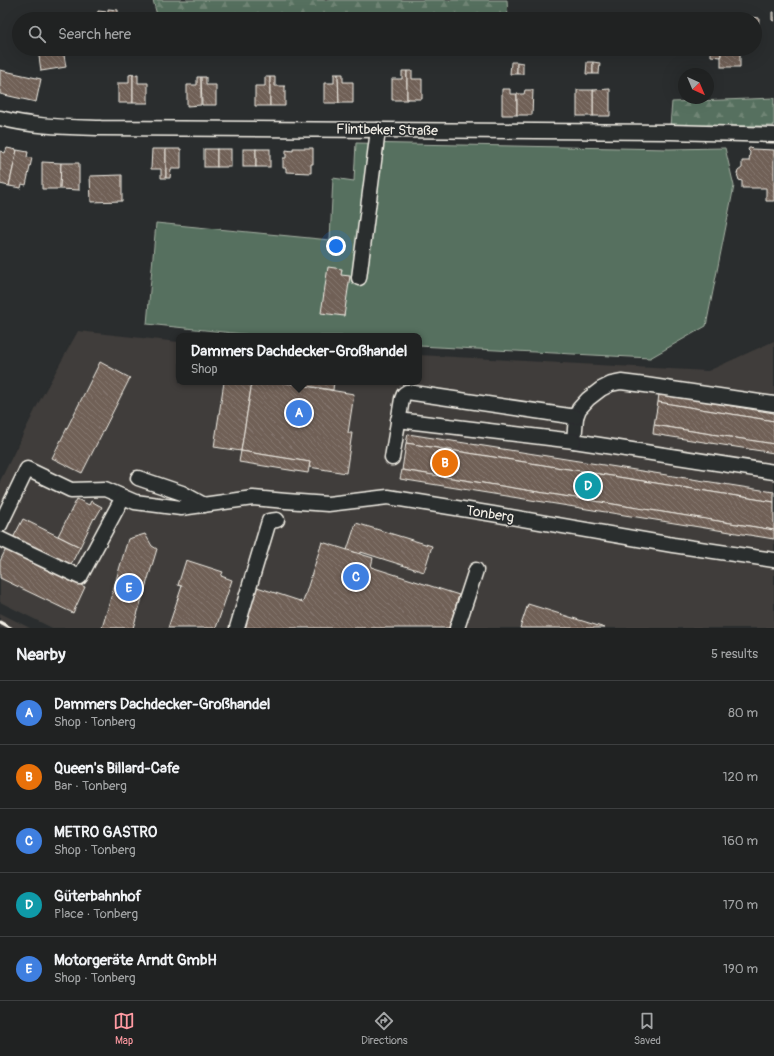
<!DOCTYPE html>
<meta charset="utf-8">
<style>
body{margin:0;font-family:Pangolin,sans-serif;background:#282a2a;color:#f1f3f6}
.compass{position:absolute;left:678px;top:68px;width:36px;height:36px;border-radius:50%;background:#202222;box-shadow:0 4px 16px #0002;rotate:136deg}
.you{position:absolute;left:336px;top:246px;width:14px;height:14px;margin:-10px;border:3px solid #fff;border-radius:50%;background:#1a73e8;box-shadow:0 0 0 6px #1a73e833}
.badge{display:grid;place-items:center;width:26px;height:26px;border-radius:50%;background:#ff9aa2;color:#fff;font-size:13px;font-weight:700}
.pin{position:absolute;translate:-50% -50%;border:2px solid #fff;box-shadow:0 1px 4px #0006}
.popup{position:absolute;left:176px;top:333px;width:246px;height:52px;box-sizing:border-box;display:grid;place-content:center;border-radius:8px;background:#202222;filter:drop-shadow(0 1px 3px #0005);font-size:13px;white-space:nowrap;color:#a2a4a5}
.popup b{font-size:15px;color:#f1f3f6}
.popup::after{content:'';position:absolute;left:50%;top:100%;margin-left:-8px;border:8px solid transparent;border-top-color:#202222}
.list{margin:0;padding:0;list-style:none}
h2{display:flex;justify-content:space-between;align-items:center;height:52px;margin:0;padding:0 16px;font-size:17px}
h2 small{font-size:13px;font-weight:400;color:#a2a4a5}
.list li{display:grid;grid-template-columns:26px 1fr auto;gap:12px;align-items:center;box-sizing:border-box;height:64px;padding:0 16px;border-top:1px solid #3d3f40}
.list b{display:block;font-size:15px;white-space:nowrap}
.list p{margin:0;font-size:13px;white-space:nowrap;color:#a2a4a5}
.list em{font-size:13px;font-style:normal;color:#a2a4a5}
.icon{flex:none;width:22px;height:22px;fill:none;stroke:currentColor;stroke-width:2;stroke-linecap:round;stroke-linejoin:round}
.map{position:relative;flex:none;width:774px;height:628px;overflow:hidden}
.search{position:absolute;background:#202222;box-shadow:0 4px 16px #0002;left:12px;right:12px;top:12px;height:44px;display:flex;align-items:center;gap:10px;box-sizing:border-box;padding:0 14px;border-radius:22px;color:#a2a4a5;font-size:15px}
.sheet{height:372px;background:#202222}
nav{display:flex;justify-content:space-around;align-items:center;box-sizing:border-box;height:56px;border-top:1px solid #3d3f40;background:#202222;font-size:11px;color:#a2a4a5}
nav a{display:grid;justify-items:center;gap:2px}
nav .on{color:#ff9aa2}
.map>svg:first-child{display:block}
.built{fill:#3f3c3a}
.forest{fill:url(#forest-firs);stroke:#a5b0a3}
.pitch{fill:#56705e;stroke:#a5b0a3}
.building{fill:url(#building-back-hatch);stroke:#f4f1e8}
.lines{fill:none;stroke-linecap:round;stroke-linejoin:round}
.minor-casing{stroke:#f4f1e8;stroke-width:17}
.minor{stroke:#2a2d2e;stroke-width:14}
.rail{stroke:#f4f1e8;stroke-width:3}
.labels{text-anchor:middle;dominant-baseline:central;stroke-width:3;stroke-linejoin:round;paint-order:stroke}
.street-label{font-size:14px;fill:#f4f1e8;stroke:#2a2d2e}
</style>
<div class="map">
<svg width="774" height="628" viewBox="0 0 774 628">
<defs>
<pattern id="forest-firs" width="22" height="20" patternUnits="userSpaceOnUse"><rect width="22" height="20" fill="#56705e"/><path d="M5 1l3.5 6h-7zM16 11l3.5 6h-7z" fill="#6f8575"/></pattern>
<pattern id="building-back-hatch" width="6" height="6" patternUnits="userSpaceOnUse"><rect width="6" height="6" fill="#706057"/><path d="M-1 5l2 2M0 0l6 6M5-1l2 2" fill="none" stroke="#85776f"/></pattern>
</defs>
<rect width="100%" height="100%" fill="#2a2d2e"/>
<filter id="ink" filterUnits="userSpaceOnUse"><feTurbulence type="fractalNoise" baseFrequency=".025" numOctaves="2"/><feDisplacementMap in="SourceGraphic" scale="8" xChannelSelector="R" yChannelSelector="G"/><feConvolveMatrix kernelMatrix="1 2 1 2 8 2 1 2 1" color-interpolation-filters="sRGB"/></filter>
<g filter="url(#ink)">
<!-- built -->
<g class="built">
<path d="M78 331 179 342V382H419V355L708 371 774 341V628H52L0 602V481L39 402Z"/>
<path d="M0 613 30 628H0Z"/>
</g>
<!-- forest -->
<g class="forest">
<path d="M153 0H507L508 19H158Z"/>
<path d="M774 98V126H670L672 102Z"/>
</g>
<!-- pitch -->
<path class="pitch" d="M356 143 669 149 725 148 734 186 706 326 650 358 419 346V336H262L147 324 156 223 330 240 333 178 354 181Z"/>
<!-- building -->
<g class="building">
<path d="M108 9 118 10V19H97L98 11 108 12Z"/>
<path d="M772 12H774V21L772 20Z"/>
<path d="M750 17 759 18 758 35H755V19H749Z"/>
<path d="M38 49H63L66 67 41 71Z"/>
<path d="M711 49H721V57L711 56Z"/>
<path d="M721 49H741L740 52H721Z"/>
<rect x="721" y="52" width="19" height="15"/>
<path d="M511 62H517V74H510Z"/>
<path d="M517 62 523 63V74H517Z"/>
<path d="M587 62H593V74H586Z"/>
<path d="M593 62 600 63 599 74H593Z"/>
<path d="M0 70 41 79 36 102 0 94Z"/>
<path d="M402 71H407V100H392V79H402Z"/>
<path d="M407 71H412V79H422V99H407Z"/>
<path d="M133 74V103H118V83H129V75Z"/>
<path d="M138 74V83H148V103H133V75Z"/>
<path d="M334 74H338L339 103H324V83H334Z"/>
<path d="M338 74H343V82H353V103H339Z"/>
<path d="M197 77H201V105L187 106V85H197Z"/>
<path d="M201 77H206V85H216V105H202Z"/>
<path d="M265 77H270V106H255V86H265Z"/>
<path d="M270 77H275V86H285V106H270Z"/>
<path d="M502 89H510V94H517V115H502Z"/>
<path d="M610 89V116H593V90Z"/>
<path d="M525 90H533L532 115H517V94H524Z"/>
<rect x="577" y="90" width="16" height="26"/>
<path d="M7 148 17 150 9 186 0 184V151L5 153Z"/>
<path d="M293 148H313V164H311V173L286 172V168H283V158H286V150L293 151Z"/>
<path d="M749 148H751L752 149 774 150V201H766V188H742V181L739 180 737 174 738 171 742 168V161H749L750 152 748 150Z"/>
<path d="M152 149H166V178H161V169H151Z"/>
<path d="M166 149H181V169H171L170 178H166Z"/>
<rect x="204" y="149" width="13" height="18"/>
<rect x="217" y="149" width="14" height="18"/>
<rect x="243" y="149" width="13" height="18"/>
<rect x="256" y="149" width="14" height="18"/>
<path d="M17 150 28 152 27 157 32 158 26 185 22 184 21 188 9 186Z"/>
<path d="M42 162 61 163 60 189H42Z"/>
<path d="M61 163H79V190L60 189Z"/>
<path d="M122 175V201L91 202 90 176Z"/>
<path d="M328 267 342 269 341 275 350 276 344 316 321 313Z"/>
<path d="M100 362 130 378 82 473 52 458Z"/>
<path d="M224 382H252L241 451 214 447Z"/>
<path d="M252 382H281L354 394 348 433H352L346 473 309 467 310 462 241 451Z"/>
<path d="M281 382H334L333 390Z"/>
<path d="M659 394 774 413V421L658 402Z"/>
<path d="M658 402 774 421V444L654 425Z"/>
<path d="M654 425 774 444V453L653 434Z"/>
<path d="M408 434 774 492V502L406 443Z"/>
<path d="M406 443 774 502V530L402 470Z"/>
<path d="M241 451 310 462 308 473 239 462Z"/>
<path d="M402 470 774 530V539L400 479Z"/>
<path d="M77 499 89 505 91 501 102 507 95 519 94 518 80 547 58 536Z"/>
<path d="M23 519 80 547 70 566 13 538Z"/>
<path d="M356 523 432 546 424 572 361 552V554L347 550Z"/>
<path d="M145 534 152 546 157 549 133 628H102L128 539Z"/>
<path d="M322 542 373 558 371 567 459 595 449 628H243L254 586 303 602Z"/>
<path d="M6 549 85 587 73 613 0 578V561Z"/>
<path d="M186 560 223 572 221 576 232 580 216 628H168L182 586 178 585Z"/>
<path d="M528 604 605 628H520Z"/>
</g>
<g class="lines">
<!-- minor casing -->
<g class="minor-casing">
<g id="minor">
<path d="M0 118C33 127 67 127 101 128L670 132 774 135"/>
<path d="M359 278 378 130"/>
<path d="M774 404 645 385 621 382 611 384 601 389 588 399 579 409 576 417 574 441 774 472"/>
<path d="M398 420 574 441"/>
<path d="M392 458 402 399 404 394 407 392 576 417"/>
<path d="M138 478 182 493 204 505"/>
<path d="M0 525 27 469 71 490 105 489 135 502 181 508 253 498 286 501 328 504 388 497 493 514 673 545 774 560"/>
<path d="M0 539 80 577 123 497"/>
<path d="M237 628 269 521 277 520"/>
<path d="M457 628 476 570"/>
</g>
</g>
<!-- minor -->
<use href="#minor" class="minor"/>
<!-- rail -->
<path class="rail" d="M0 622 11 628"/>
</g>
</g>
<g class="labels">
<!-- street labels -->
<g class="street-label">
<text transform="translate(387 130) rotate(1)">Flintbeker Straße</text>
<text transform="translate(490 514) rotate(9)">Tonberg</text>
</g>
</g>
</svg>
<svg class="compass" viewBox="-18 -18 36 36"><path d="M0-13l5 13h-10z" fill="#e53935"/><path d="M0 13l5-13h-10z" fill="#a2a4a5"/></svg>
<div class="you"></div>
<div class="pin badge" style="left:299px;top:413px;background:#3f7fe0">A</div>
<div class="popup"><b>Dammers Dachdecker-Großhandel</b>Shop</div>
<div class="pin badge" style="left:445px;top:463px;background:#e8710a">B</div>
<div class="pin badge" style="left:356px;top:577px;background:#3f7fe0">C</div>
<div class="pin badge" style="left:588px;top:486px;background:#0f9aa8">D</div>
<div class="pin badge" style="left:129px;top:588px;background:#3f7fe0">E</div>
<div class="search"><svg class="icon" aria-label="search" viewBox="0 0 24 24"><circle cx="10" cy="10" r="6"/><path d="M15 15l6 6"/></svg>Search here</div>
</div>
<section class="sheet">
<h2>Nearby<small>5 results</small></h2>
<ul class="list">
<li><span class="badge" style="background:#3f7fe0">A</span><div><b>Dammers Dachdecker-Großhandel</b><p>Shop · Tonberg</p></div><em>80 m</em></li>
<li><span class="badge" style="background:#e8710a">B</span><div><b>Queen's Billard-Cafe</b><p>Bar · Tonberg</p></div><em>120 m</em></li>
<li><span class="badge" style="background:#3f7fe0">C</span><div><b>METRO GASTRO</b><p>Shop · Tonberg</p></div><em>160 m</em></li>
<li><span class="badge" style="background:#0f9aa8">D</span><div><b>Güterbahnhof</b><p>Place · Tonberg</p></div><em>170 m</em></li>
<li><span class="badge" style="background:#3f7fe0">E</span><div><b>Motorgeräte Arndt GmbH</b><p>Shop · Tonberg</p></div><em>190 m</em></li>
</ul>
</section>
<nav>
<a class="on"><svg class="icon" aria-label="map" viewBox="0 0 24 24"><path d="M3 6l6-2 6 2 6-2v14l-6 2-6-2-6 2zM9 4v14M15 6v14"/></svg>Map</a>
<a><svg class="icon" aria-label="directions" viewBox="0 0 24 24"><path d="M12 3l9 9-9 9-9-9zM9 14v-3h6M13 9l2 2-2 2"/></svg>Directions</a>
<a><svg class="icon" aria-label="saved" viewBox="0 0 24 24"><path d="M7 4h10v16l-5-4-5 4z"/></svg>Saved</a>
</nav>
